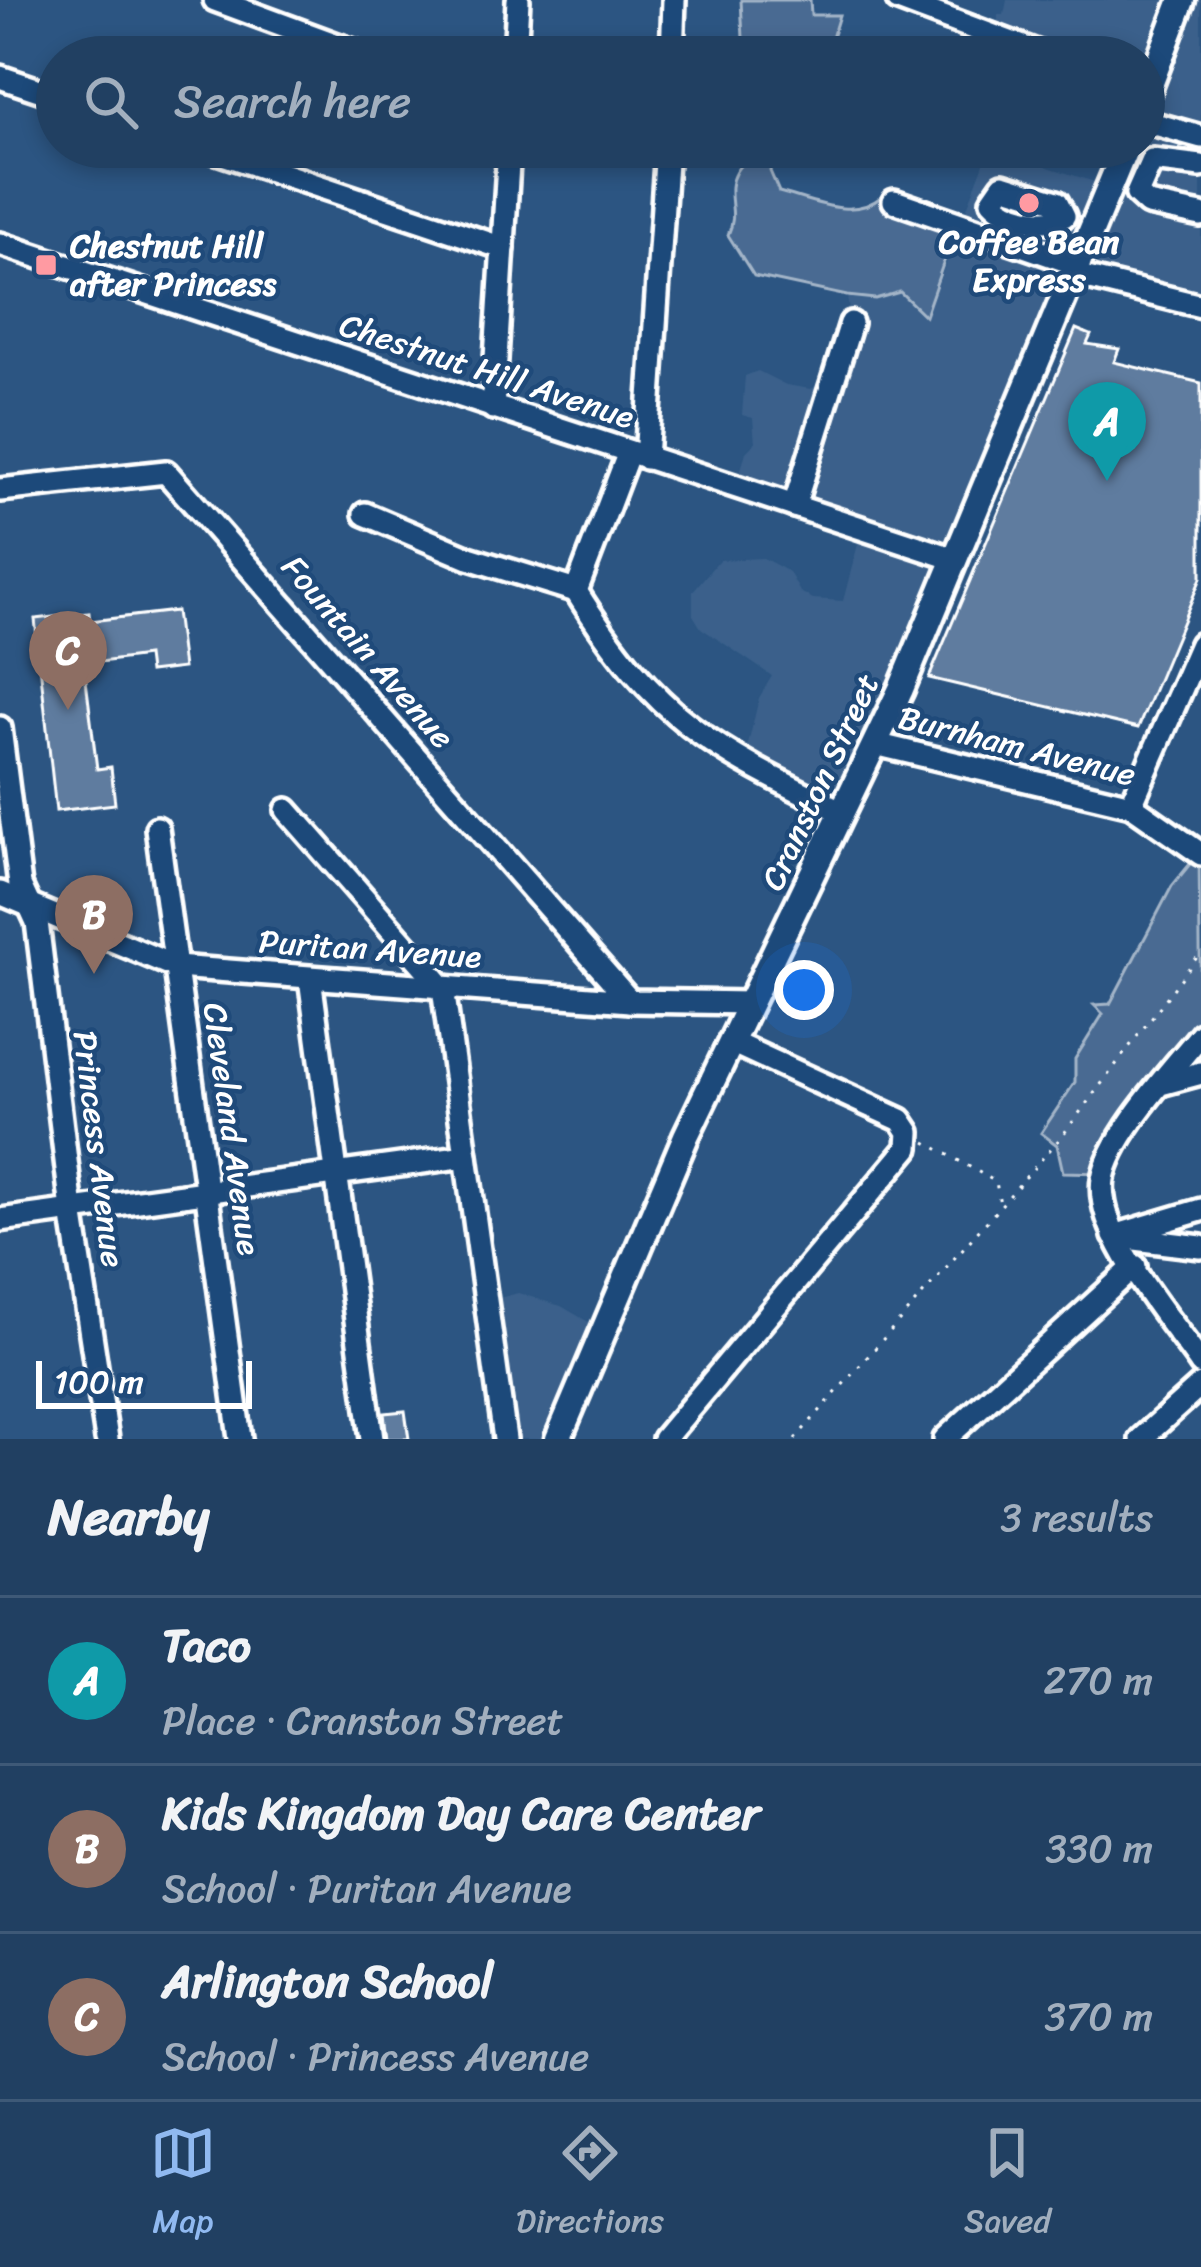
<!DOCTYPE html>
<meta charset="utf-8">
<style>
body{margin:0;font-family:Sriracha,sans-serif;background:#294768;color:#f1f3f6}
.scale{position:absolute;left:36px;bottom:30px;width:216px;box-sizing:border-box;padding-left:12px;border:6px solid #fff;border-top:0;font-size:33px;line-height:42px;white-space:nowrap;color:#fff;-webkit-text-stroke:9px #1f4a7a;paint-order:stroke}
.you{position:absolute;left:804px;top:990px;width:42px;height:42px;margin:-30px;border:9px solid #fff;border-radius:50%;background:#1a73e8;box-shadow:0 0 0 18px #1a73e833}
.badge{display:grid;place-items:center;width:78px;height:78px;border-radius:50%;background:#90b9f0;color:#fff;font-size:39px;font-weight:700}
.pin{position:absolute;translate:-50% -99px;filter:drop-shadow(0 3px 6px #0008)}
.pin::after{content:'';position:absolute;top:63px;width:42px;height:36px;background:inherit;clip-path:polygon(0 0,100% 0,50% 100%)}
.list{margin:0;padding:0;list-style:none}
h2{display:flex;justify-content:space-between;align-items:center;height:156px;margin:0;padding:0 48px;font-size:51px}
h2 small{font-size:39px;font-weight:400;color:#a2afbe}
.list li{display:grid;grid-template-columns:78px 1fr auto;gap:36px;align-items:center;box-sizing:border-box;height:168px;padding:0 48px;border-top:3px solid #3e5977}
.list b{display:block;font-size:45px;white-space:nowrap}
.list p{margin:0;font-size:39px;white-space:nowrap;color:#a2afbe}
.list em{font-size:39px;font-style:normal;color:#a2afbe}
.icon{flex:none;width:66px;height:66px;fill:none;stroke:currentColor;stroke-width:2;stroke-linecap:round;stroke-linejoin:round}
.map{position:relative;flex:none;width:1201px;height:1439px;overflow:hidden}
.search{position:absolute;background:#214062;box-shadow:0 6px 18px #0003;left:36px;right:36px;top:36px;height:132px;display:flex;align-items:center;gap:30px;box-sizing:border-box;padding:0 42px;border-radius:66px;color:#a2afbe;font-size:45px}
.sheet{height:660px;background:#214062}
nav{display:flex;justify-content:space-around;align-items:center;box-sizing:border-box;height:168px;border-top:3px solid #3e5977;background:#214062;font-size:33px;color:#a2afbe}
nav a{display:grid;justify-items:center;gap:6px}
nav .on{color:#90b9f0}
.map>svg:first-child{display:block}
.built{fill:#3b618b}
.green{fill:#486b92;stroke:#a4b5c8;stroke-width:3}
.building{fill:#5e7c9f;stroke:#fff;stroke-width:3}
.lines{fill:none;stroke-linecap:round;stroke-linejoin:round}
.minor-casing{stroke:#fff;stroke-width:30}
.major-casing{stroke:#fff;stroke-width:33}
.path{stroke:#fff;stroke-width:3;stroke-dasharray:3 9;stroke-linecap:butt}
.minor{stroke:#1f4a7a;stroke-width:21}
.major{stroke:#1f4a7a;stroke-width:24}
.poi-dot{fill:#ff9aa2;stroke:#1f4a7a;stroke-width:4.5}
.labels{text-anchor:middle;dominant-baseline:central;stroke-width:9;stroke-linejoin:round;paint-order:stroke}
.poi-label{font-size:33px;font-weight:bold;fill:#fff;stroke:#1f4a7a}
.street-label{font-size:33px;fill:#fff;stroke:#1f4a7a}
</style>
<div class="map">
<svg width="1201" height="1439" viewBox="0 0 1201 1439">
<rect width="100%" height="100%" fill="#2c5582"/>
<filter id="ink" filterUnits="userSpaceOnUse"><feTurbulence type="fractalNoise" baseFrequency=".00833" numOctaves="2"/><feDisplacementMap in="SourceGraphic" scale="24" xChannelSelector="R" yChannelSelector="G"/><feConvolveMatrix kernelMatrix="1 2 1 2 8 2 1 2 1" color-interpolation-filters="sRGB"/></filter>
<g filter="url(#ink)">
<!-- built -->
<g class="built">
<path d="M1007 0H1201V314L1074 283 846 807 744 762 759 698 772 676 701 628 693 615V591L719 560 763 558 789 572 800 592 813 599 843 601 862 529 737 484 746 452 755 443 753 418 742 415 745 376 758 371 786 385 811 389 839 373 852 334 847 296 875 299 900 292 926 316 986 158 1005 147H1017L1048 167 1107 186 1125 147H1144V57H1053L998 38V15H1004Z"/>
<path d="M518 1293 561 1306 597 1327 558 1439H505L488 1301Z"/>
</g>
<!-- green -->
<g class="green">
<path d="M741 0H810L811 15H839L833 35 835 57H744Z"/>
<path d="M754 147H776L770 171 779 192C811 200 853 221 881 197L957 224 925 316 900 292 875 299 847 296 754 276 728 235C737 216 730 207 731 187 733 168 746 162 754 147Z"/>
<path d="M1199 853 1201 1033 1104 1173 1063 1172 1057 1145 1041 1133 1075 1082V1059L1103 1014 1094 1005 1110 1004 1172 886Z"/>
</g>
<!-- building -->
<g class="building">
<path d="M1076 329 1091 335 1087 344 1119 349 1114 362 1201 383V578L1138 728 929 678Z"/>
<path d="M176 611 183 668 149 672 147 656 84 664 97 769 111 767 115 804 56 811 35 619 89 613 90 621Z"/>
<path d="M405 1411 409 1439H387L384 1413Z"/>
</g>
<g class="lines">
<!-- minor casing -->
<g class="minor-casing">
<g id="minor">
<path d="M215 0 370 57"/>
<path d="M898 0 1050 57"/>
<path d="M515 57 518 0"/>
<path d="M672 57 674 0"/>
<path d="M0 77 57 96"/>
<path d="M1144 121 1201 137"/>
<path d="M202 147 503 248"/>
<path d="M1201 166 1152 160 1137 194 1148 204 1201 215"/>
<path d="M1003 185 1057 202 1064 216C1044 227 1007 218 992 201Z"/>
<path d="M894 201 1079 265"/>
<path d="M0 244 955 559"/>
<path d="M1075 275 1201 306"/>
<path d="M493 408 509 147"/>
<path d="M646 458 667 147"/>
<path d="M0 490 166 472 630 1001"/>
<path d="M794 506 851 323"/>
<path d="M365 514 469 558 576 591"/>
<path d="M576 591C656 719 711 749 843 812"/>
<path d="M576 591 629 452"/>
<path d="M0 728 20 885 37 922 72 1210 107 1439"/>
<path d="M875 744 1131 805 1201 854"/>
<path d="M1131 805 1201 644"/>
<path d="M287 810 443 988 505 1439"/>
<path d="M157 828 240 1439"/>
<path d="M0 893 176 967 630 1001 750 1003"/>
<path d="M310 978 372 1439"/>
<path d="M1201 1034C1173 1069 1110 1135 1103 1179 1094 1234 1171 1320 1201 1364"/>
<path d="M1164 1083 1201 1073"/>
<path d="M0 1220 466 1156"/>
<path d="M1114 1236 1201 1210"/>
<path d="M1127 1238 1201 1247"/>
<path d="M664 1439 908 1148 909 1132 901 1120 731 1042"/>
<path d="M945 1439 1135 1266"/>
<path d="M1141 1439 1201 1385"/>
</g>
</g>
<!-- major casing -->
<g class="major-casing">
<g id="major">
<path d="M1144 101 1182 0"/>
<path d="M558 1439 686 1136 901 689 1126 147"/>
</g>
</g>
<!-- path -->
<g class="path">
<path d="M926 1142 996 1182 1000 1204"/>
<path d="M795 1439 1062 1136 1201 952"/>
</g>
<!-- minor -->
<use href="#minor" class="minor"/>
<!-- major -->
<use href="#major" class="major"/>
</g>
</g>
<!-- markers -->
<g class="poi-dot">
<circle cx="1029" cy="203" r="12"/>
<rect x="34" y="253" width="24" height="24" rx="6"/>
</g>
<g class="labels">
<!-- poi labels -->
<g class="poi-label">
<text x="1029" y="242">Coffee Bean<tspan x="1029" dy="38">Express</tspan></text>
<text x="70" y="246" text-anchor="start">Chestnut Hill<tspan x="70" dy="38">after Princess</tspan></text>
</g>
<!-- street labels -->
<g class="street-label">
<text transform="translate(487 371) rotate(18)">Chestnut Hill Avenue</text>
<text transform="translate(368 652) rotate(49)">Fountain Avenue</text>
<text transform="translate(1017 746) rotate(14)">Burnham Avenue</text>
<text transform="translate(820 782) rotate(-65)">Cranston Street</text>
<text transform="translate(370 949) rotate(4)">Puritan Avenue</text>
<text transform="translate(232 1129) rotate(82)">Cleveland Avenue</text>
<text transform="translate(99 1149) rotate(83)">Princess Avenue</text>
</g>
</g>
</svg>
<div class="scale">100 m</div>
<div class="you"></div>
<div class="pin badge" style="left:1107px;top:481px;background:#0f9aa8">A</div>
<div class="pin badge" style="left:94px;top:974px;background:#8d6e63">B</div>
<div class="pin badge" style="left:68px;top:710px;background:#8d6e63">C</div>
<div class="search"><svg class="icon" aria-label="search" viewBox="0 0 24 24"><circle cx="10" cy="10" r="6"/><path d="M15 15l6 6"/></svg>Search here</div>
</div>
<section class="sheet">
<h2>Nearby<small>3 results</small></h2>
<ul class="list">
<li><span class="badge" style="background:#0f9aa8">A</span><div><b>Taco</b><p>Place · Cranston Street</p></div><em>270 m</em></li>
<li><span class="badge" style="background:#8d6e63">B</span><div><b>Kids Kingdom Day Care Center</b><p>School · Puritan Avenue</p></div><em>330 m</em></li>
<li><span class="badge" style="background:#8d6e63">C</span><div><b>Arlington School</b><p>School · Princess Avenue</p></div><em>370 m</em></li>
</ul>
</section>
<nav>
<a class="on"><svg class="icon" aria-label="map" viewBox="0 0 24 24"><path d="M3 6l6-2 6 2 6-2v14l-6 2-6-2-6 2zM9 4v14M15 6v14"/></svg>Map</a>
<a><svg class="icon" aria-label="directions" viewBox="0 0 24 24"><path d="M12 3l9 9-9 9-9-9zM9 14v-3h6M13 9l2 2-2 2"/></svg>Directions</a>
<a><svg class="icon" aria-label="saved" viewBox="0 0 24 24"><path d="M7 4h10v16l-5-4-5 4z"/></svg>Saved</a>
</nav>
